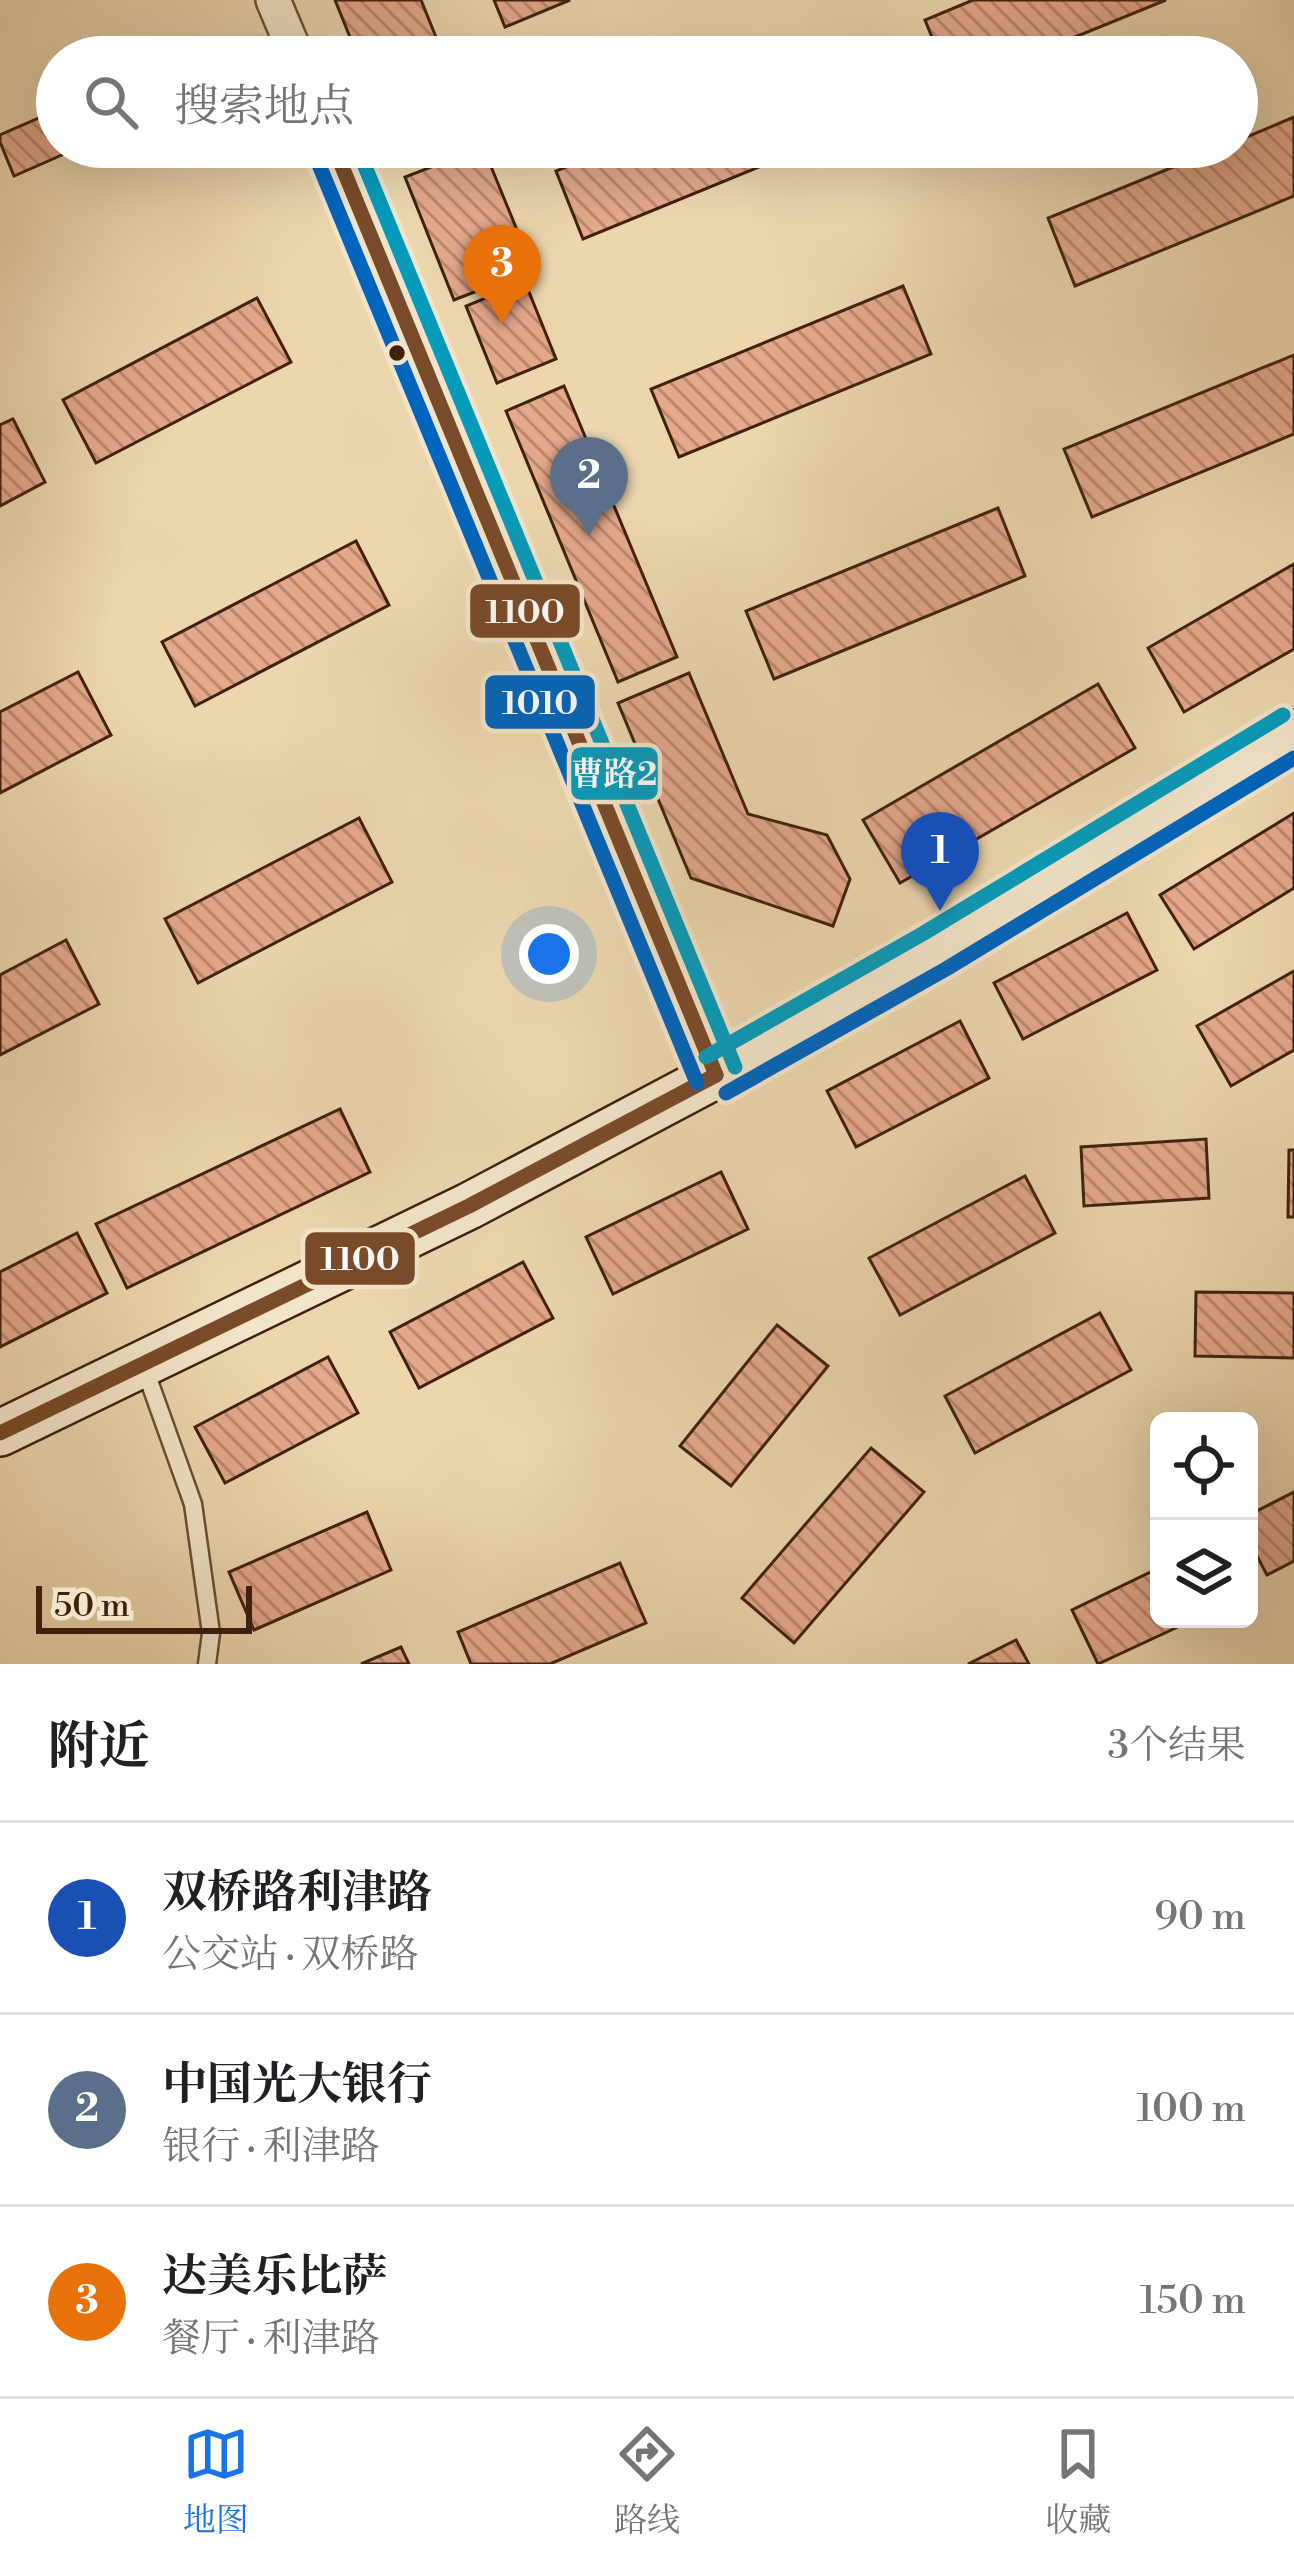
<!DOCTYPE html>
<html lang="zh">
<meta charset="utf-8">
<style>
body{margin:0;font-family:"Libre Bodoni","Noto Serif SC",serif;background:#f2f2f2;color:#202124}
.controls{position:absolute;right:36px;bottom:36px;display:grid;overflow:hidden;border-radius:18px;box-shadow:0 12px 48px #0002}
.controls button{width:108px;height:108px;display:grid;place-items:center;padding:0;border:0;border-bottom:3px solid #e0e0e0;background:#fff;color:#202124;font:60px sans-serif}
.scale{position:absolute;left:36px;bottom:30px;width:216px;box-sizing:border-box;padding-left:12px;border:6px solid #41210e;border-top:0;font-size:33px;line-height:42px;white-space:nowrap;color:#41210e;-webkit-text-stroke:9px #f2e4ca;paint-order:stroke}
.you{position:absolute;left:549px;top:954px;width:42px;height:42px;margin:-30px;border:9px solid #fff;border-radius:50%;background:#1a73e8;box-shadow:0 0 0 18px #1a73e833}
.badge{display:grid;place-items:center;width:78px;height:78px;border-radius:50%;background:#1a73e8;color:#fff;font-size:39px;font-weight:700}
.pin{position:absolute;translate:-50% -99px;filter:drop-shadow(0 3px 6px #0008)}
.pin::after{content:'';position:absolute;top:63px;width:42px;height:36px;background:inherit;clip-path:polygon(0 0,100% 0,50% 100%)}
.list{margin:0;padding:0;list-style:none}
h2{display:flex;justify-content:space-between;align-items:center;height:156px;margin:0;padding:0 48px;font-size:51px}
h2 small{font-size:39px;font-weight:400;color:#757577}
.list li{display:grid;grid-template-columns:78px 1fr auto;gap:36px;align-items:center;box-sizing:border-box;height:192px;padding:0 48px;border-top:3px solid #e0e0e0}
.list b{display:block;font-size:45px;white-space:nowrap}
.list p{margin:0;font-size:39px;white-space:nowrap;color:#757577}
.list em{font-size:39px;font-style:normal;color:#757577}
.icon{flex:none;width:66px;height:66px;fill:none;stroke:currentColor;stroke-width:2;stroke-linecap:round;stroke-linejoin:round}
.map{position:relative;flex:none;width:1294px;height:1664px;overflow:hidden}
.search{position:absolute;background:#fff;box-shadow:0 12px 48px #0002;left:36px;right:36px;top:36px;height:132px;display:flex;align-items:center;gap:30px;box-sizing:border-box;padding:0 42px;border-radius:66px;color:#757577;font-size:45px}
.sheet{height:732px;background:#fff}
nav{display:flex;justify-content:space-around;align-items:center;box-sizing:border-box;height:168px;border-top:3px solid #e0e0e0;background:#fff;font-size:33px;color:#757577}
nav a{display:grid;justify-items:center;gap:6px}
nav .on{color:#1a73e8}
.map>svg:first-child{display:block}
.building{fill:url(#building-back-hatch);stroke:#41210e;stroke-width:3}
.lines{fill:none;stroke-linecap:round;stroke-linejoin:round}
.lane-casing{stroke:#6c4e36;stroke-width:21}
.street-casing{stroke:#6c4e36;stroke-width:38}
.secondary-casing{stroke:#41210e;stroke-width:50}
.lane{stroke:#f2e4ca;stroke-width:16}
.street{stroke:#f2e4ca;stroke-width:33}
.secondary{stroke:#f2e4ca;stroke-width:45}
.bus-1-casing{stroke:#f2e4ca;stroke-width:24}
.bus-2-casing{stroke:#f2e4ca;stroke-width:24}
.bus-3-casing{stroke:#f2e4ca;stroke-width:24}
.bus-1{stroke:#7a4b2a;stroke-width:15}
.bus-2{stroke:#0065bd;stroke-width:15}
.bus-3{stroke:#069bbb;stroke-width:15}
.bus-dot{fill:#41210e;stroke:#f2e4ca;stroke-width:4.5}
.line-badge{stroke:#f2e4ca;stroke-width:4.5}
.badge-label{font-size:33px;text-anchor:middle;font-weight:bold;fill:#fff}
</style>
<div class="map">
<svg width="1294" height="1664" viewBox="0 0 1294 1664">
<defs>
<pattern id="building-back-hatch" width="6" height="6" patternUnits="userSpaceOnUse" patternTransform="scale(3)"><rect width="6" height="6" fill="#e4a88b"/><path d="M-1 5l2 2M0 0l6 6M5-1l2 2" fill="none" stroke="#ba8870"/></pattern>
</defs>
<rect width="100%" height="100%" fill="#ebd6ae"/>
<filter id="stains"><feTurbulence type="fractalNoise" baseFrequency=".00167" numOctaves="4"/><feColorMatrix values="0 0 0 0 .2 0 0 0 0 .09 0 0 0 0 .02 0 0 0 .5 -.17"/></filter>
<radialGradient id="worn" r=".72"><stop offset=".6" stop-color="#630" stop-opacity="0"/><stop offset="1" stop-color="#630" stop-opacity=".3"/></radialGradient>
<!-- building -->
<g class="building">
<path d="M335 0H421L444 57H358Z"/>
<path d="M494 0H570L505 27Z"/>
<path d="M973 0H1166L1026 57H940L925 20Z"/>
<path d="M57 110V147H80L14 176 0 142V135Z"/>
<path d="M1294 117V196L1075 286 1048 218 1222 147H1237V141Z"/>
<path d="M483 147 533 269 454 300 405 177Z"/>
<path d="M615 147H808L583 239 556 171Z"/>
<path d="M525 282 556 359 497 383 466 306Z"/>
<path d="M903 286 931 354 679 457 651 389Z"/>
<path d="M257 298 291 362 96 463 63 400Z"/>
<path d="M1294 355V434L1092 517 1064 449Z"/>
<path d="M564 386 677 657 618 682 506 411Z"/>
<path d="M13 419 45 482 0 506V425Z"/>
<path d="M998 508 1025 576 774 679 746 611Z"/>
<path d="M356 541 389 605 195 706 162 642Z"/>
<path d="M1294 564V649L1184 712 1148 648Z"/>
<path d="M78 672 111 735 0 793V712Z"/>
<path d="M689 673 748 814 827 835 850 879 833 926 691 878 618 703Z"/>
<path d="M1098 684 1135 748 900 883 863 820Z"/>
<path d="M1294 813V888L1194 949 1160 895Z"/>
<path d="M359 818 392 882 198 983 165 919Z"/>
<path d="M1127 913 1157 970 1023 1039 994 983Z"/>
<path d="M66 940 99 1004 0 1055V975Z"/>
<path d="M1294 971V1050L1231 1086 1197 1026Z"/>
<path d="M960 1021 989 1078 856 1147 827 1091Z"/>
<path d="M340 1109 370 1172 127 1288 96 1224Z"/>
<path d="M1206 1139 1209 1198 1084 1206 1081 1147Z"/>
<path d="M1289 1150H1294V1217H1288Z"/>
<path d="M721 1172 748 1229 613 1294 586 1237Z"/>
<path d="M1025 1176 1055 1233 900 1315 869 1258Z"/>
<path d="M77 1233 107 1293 0 1347V1272Z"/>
<path d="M523 1262 553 1318 419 1388 390 1332Z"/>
<path d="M1196 1292 1294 1293V1358L1195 1356Z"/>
<path d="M1100 1313 1131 1370 975 1453 945 1396Z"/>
<path d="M777 1325 828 1366 731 1486 680 1446Z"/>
<path d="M328 1357 358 1413 225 1483 195 1427Z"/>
<path d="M871 1448 924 1492 794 1643 742 1598Z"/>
<path d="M1294 1492V1561L1267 1575 1249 1541V1515Z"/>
<path d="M367 1512 391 1570 254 1630 229 1572Z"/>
<path d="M620 1563 646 1623 550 1664H471L458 1632Z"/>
<path d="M1159 1568V1619H1195L1098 1664 1072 1610Z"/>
<path d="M1016 1640 1029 1664H968Z"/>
<path d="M401 1647 409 1664H361Z"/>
</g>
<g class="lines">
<!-- lane casing -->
<g class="lane-casing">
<path id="lane" d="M143 1364 193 1504 211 1633 207 1664"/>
</g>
<!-- street casing -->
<g class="street-casing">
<g id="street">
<path d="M273 0 297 57"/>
<path d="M334 147 716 1075"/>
</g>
</g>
<!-- secondary casing -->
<g class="secondary-casing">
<path id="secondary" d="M0 1433 469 1206 805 1028 1110 847 1294 733"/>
</g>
<!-- lane -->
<use href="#lane" class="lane"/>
<!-- street -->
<use href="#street" class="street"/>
<!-- secondary -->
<use href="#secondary" class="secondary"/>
<!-- bus-1 casing -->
<g class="bus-1-casing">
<g id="bus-1">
<path d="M334 147 716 1075"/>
<path d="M0 1433 469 1206 716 1075"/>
</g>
</g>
<!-- bus-2 casing -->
<g class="bus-2-casing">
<g id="bus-2">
<path d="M315 155 697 1083"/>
<path d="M726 1093 946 969 1294 758"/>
</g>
</g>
<!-- bus-3 casing -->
<g class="bus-3-casing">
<g id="bus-3">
<path d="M357 147 735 1067"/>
<path d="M706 1057 924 933 1283 715"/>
</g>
</g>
<!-- bus-1 -->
<use href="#bus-1" class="bus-1"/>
<!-- bus-2 -->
<use href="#bus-2" class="bus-2"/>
<!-- bus-3 -->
<use href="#bus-3" class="bus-3"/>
</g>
<!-- markers -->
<circle class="bus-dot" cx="397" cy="353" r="10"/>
<g class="line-badge">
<rect x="468" y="582" width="114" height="58" rx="12" fill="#7a4b2a"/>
<rect x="483" y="673" width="114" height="58" rx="12" fill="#0065bd"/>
<rect x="569" y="745" width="91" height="57" rx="12" fill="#069bbb"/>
<rect x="303" y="1230" width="114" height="57" rx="12" fill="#7a4b2a"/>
</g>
<g class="badge-label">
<text x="525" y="623">1100</text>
<text x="540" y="714">1010</text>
<text x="614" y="785">曹路2</text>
<text x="360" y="1270">1100</text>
</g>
<rect width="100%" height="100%" filter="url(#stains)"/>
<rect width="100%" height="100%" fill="url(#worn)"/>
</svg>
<div class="controls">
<button><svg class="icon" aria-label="locate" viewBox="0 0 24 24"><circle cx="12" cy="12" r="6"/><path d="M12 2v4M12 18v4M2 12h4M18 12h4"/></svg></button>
<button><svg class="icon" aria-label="layers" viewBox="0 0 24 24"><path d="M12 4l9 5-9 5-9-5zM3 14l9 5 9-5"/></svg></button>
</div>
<div class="scale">50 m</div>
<div class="you"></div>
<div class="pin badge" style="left:940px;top:911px;background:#1a4fb4">1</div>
<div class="pin badge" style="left:589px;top:536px;background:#5c6f8a">2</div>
<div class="pin badge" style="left:502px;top:324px;background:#e8710a">3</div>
<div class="search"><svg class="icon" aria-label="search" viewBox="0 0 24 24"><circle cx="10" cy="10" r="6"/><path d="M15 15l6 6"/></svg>搜索地点</div>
</div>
<section class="sheet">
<h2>附近<small>3个结果</small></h2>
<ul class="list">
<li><span class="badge" style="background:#1a4fb4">1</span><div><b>双桥路利津路</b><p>公交站 · 双桥路</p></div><em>90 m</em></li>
<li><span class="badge" style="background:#5c6f8a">2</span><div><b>中国光大银行</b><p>银行 · 利津路</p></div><em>100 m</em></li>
<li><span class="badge" style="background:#e8710a">3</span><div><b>达美乐比萨</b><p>餐厅 · 利津路</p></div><em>150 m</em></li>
</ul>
</section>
<nav>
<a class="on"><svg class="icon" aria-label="map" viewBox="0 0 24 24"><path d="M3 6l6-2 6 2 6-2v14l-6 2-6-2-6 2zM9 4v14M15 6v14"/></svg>地图</a>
<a><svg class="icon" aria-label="directions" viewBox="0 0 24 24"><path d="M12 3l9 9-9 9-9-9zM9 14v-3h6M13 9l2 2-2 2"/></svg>路线</a>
<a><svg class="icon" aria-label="saved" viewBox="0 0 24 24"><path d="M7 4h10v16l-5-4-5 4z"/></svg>收藏</a>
</nav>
